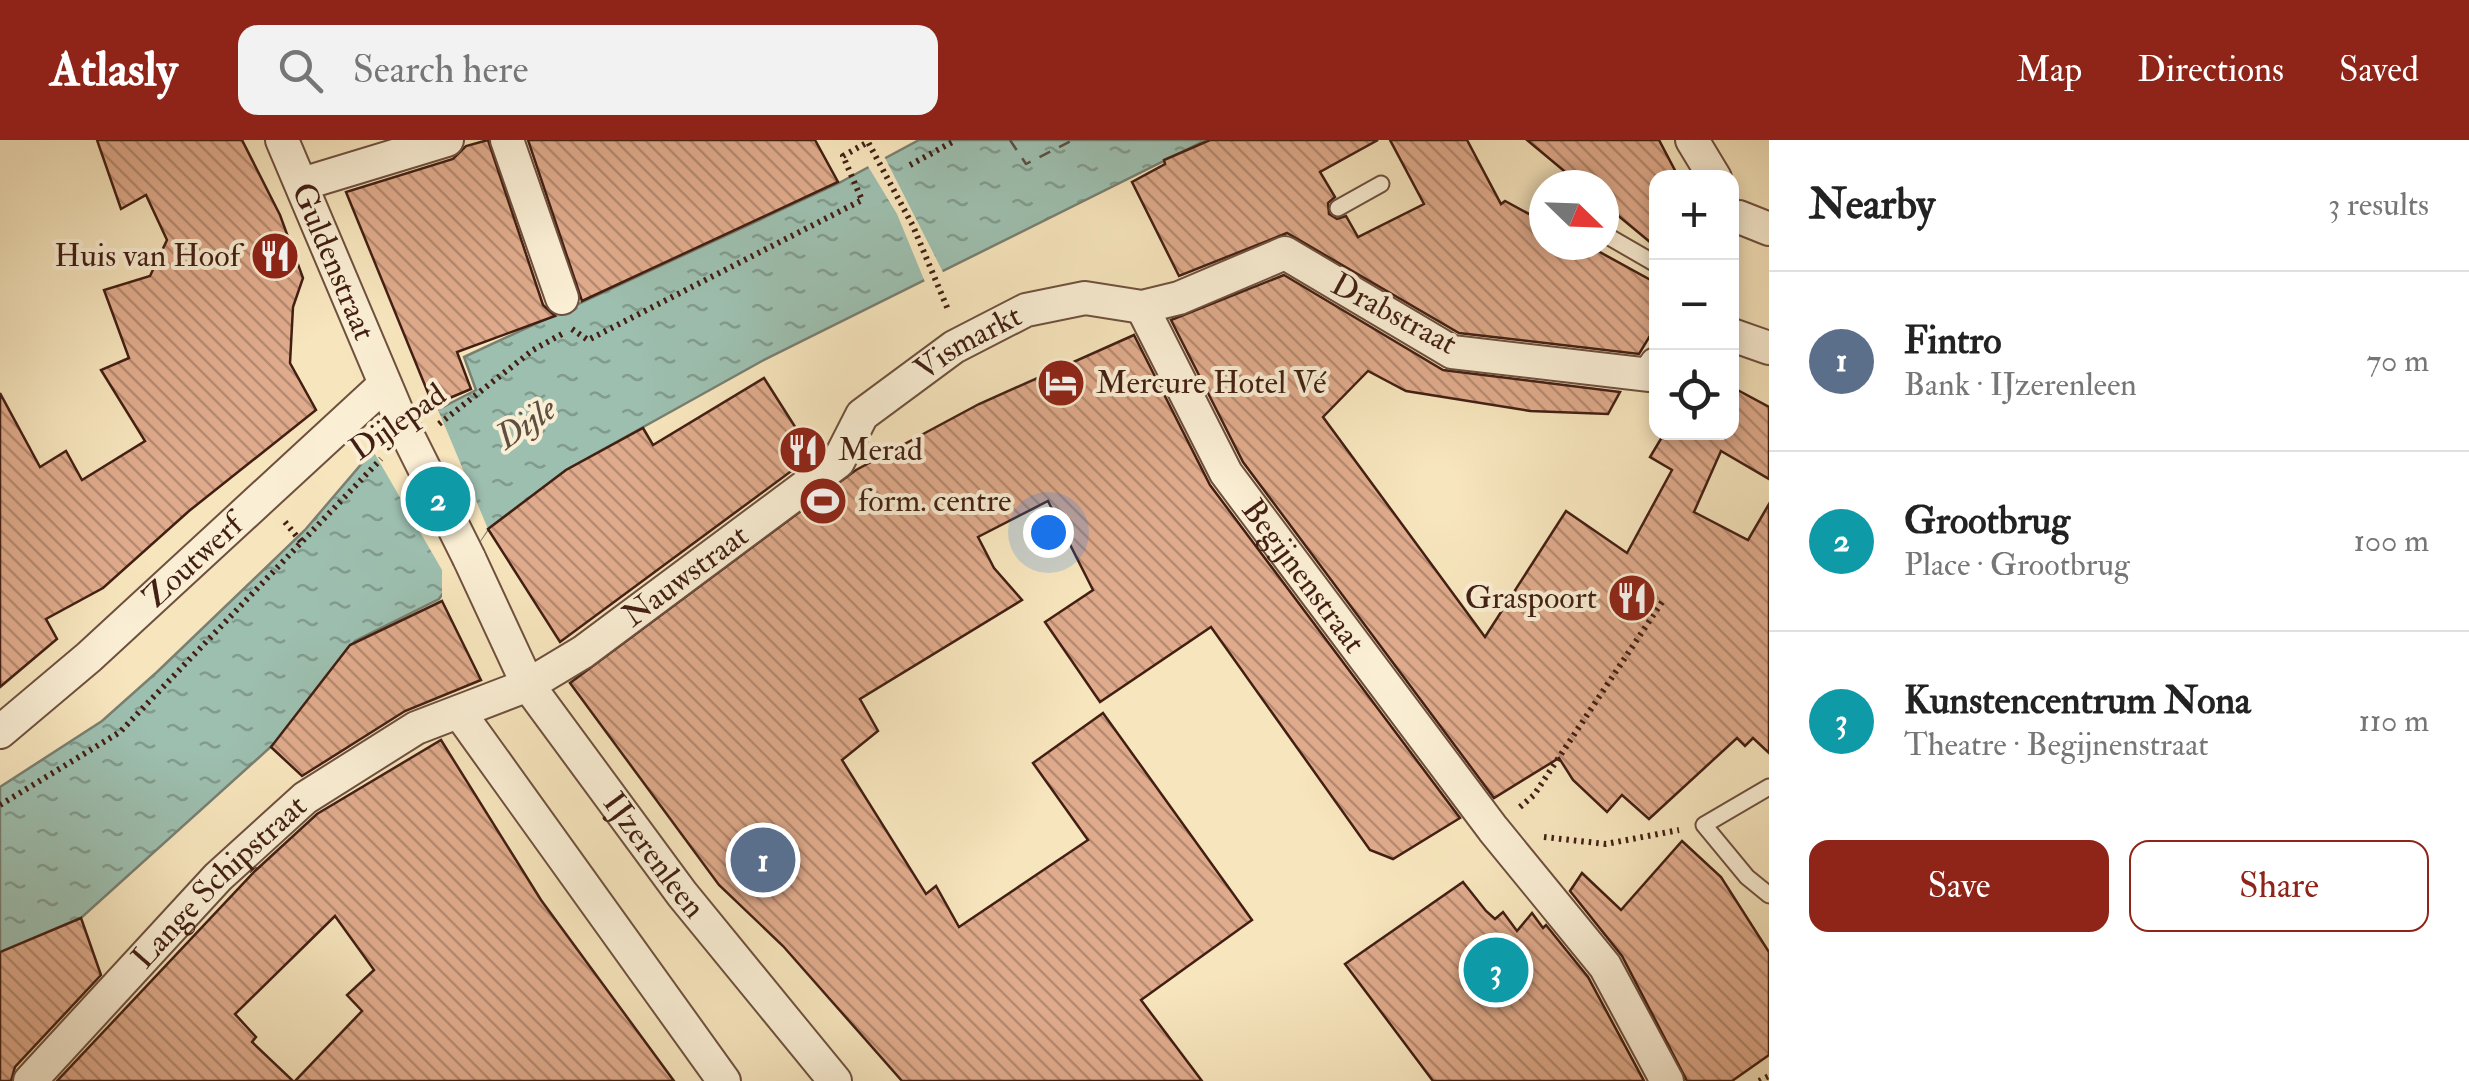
<!DOCTYPE html>
<meta charset="utf-8">
<style>
body{margin:0;font-family:"IM FELL Double Pica",serif;background:#f2f2f2;color:#222}
.controls{position:absolute;right:30px;top:30px;display:grid;overflow:hidden;border-radius:20px;box-shadow:0 5px 15px #0003}
.controls button{width:90px;height:90px;display:grid;place-items:center;padding:0;border:0;border-bottom:2px solid #e0e0e0;background:#fff;color:#222;font:50px sans-serif}
.compass{position:absolute;left:1529px;top:30px;width:90px;height:90px;border-radius:50%;background:#fff;box-shadow:0 5px 15px #0003;rotate:113deg}
.you{position:absolute;left:1048px;top:392px;width:35px;height:35px;margin:-25px;border:8px solid #fff;border-radius:50%;background:#1a73e8;box-shadow:0 0 0 15px #1a73e833}
.badge{display:grid;place-items:center;width:65px;height:65px;border-radius:50%;background:#8f2418;color:#fff;font-size:32px;font-weight:700}
.pin{position:absolute;translate:-50% -50%;border:5px solid #fff;box-shadow:0 2px 10px #0006}
.list{margin:0;padding:0;list-style:none}
h2{display:flex;justify-content:space-between;align-items:center;height:130px;margin:0;padding:0 40px;font-size:42px}
h2 small{font-size:32px;font-weight:400;color:#767676}
.list li{display:grid;grid-template-columns:65px 1fr auto;gap:30px;align-items:center;box-sizing:border-box;height:180px;padding:0 40px;border-top:2px solid #e0e0e0}
.list b{display:block;font-size:38px;white-space:nowrap}
.list p{margin:0;font-size:32px;white-space:nowrap;color:#767676}
.list em{font-size:32px;font-style:normal;color:#767676}
.actions{display:flex;gap:20px;padding:30px 40px}
.actions a{flex:1;padding:22px 0;border:2px solid #8f2418;border-radius:20px;text-align:center;font-size:35px;color:#8f2418}
.actions .main{background:#8f2418;color:#fff}
.icon{flex:none;width:55px;height:55px;fill:none;stroke:currentColor;stroke-width:2;stroke-linecap:round;stroke-linejoin:round}
.map{position:relative;flex:none;width:1769px;height:941px;overflow:hidden}
header{display:flex;align-items:center;gap:60px;box-sizing:border-box;height:140px;padding:0 50px;background:#8f2418;color:#fff}
header strong{font-size:48px}
nav{display:flex;gap:55px;margin-inline-start:auto;font-size:35px}
.search{width:700px;height:90px;background:#f2f2f2;display:flex;align-items:center;gap:25px;box-sizing:border-box;padding:0 35px;border-radius:20px;color:#767676;font-size:38px}
main{display:flex}
aside{flex:1;background:#fff}
.map>svg:first-child{display:block}
.water{fill:url(#water-ripples);stroke:#797f71;stroke-width:2.5}
.pier{fill:#f7e5bd}
.lines{fill:none;stroke-linecap:round;stroke-linejoin:round}
.ferry{stroke:#5d4f42;stroke-width:2.5;stroke-dasharray:12 10;stroke-linecap:butt}
.building{fill:url(#building-back-hatch);stroke:#421f13;stroke-width:2.5}
.lane-casing{stroke:#6f503e;stroke-width:19}
.street-casing{stroke:#6f503e;stroke-width:36}
.path{stroke:#421f13;stroke-width:6;stroke-dasharray:2.5 5;stroke-linecap:butt}
.lane{stroke:#faeed4;stroke-width:15}
.street{stroke:#faeed4;stroke-width:32}
.street-bridge-casing{stroke:#6f503e;stroke-width:36;stroke-linecap:butt}
.street-bridge{stroke:#faeed4;stroke-width:32}
.labels{text-anchor:middle;dominant-baseline:central;stroke-width:8;stroke-linejoin:round;paint-order:stroke}
.poi-label{font-size:32px;fill:#421f13;stroke:#faeed4;text-anchor:start}
.street-label{font-size:32px;fill:#421f13;stroke:#faeed4}
.water-label{font-size:35px;font-style:italic;fill:#5d4f42;stroke:#faeed4}
</style>
<header>
<strong>Atlasly</strong>
<div class="search"><svg class="icon" aria-label="search" viewBox="0 0 24 24"><circle cx="10" cy="10" r="6"/><path d="M15 15l6 6"/></svg>Search here</div>
<nav><a>Map</a><a>Directions</a><a>Saved</a></nav>
</header>
<main>
<div class="map">
<svg width="1769" height="941" viewBox="0 0 1769 941">
<defs>
<pattern id="water-ripples" width="26" height="14" patternUnits="userSpaceOnUse" patternTransform="scale(2.5)"><rect width="26" height="14" fill="#9dbfaf"/><path d="M2 4q2-2 4 0t4 0M15 11q2-2 4 0t4 0" fill="none" stroke="#829b8d"/></pattern>
<pattern id="building-back-hatch" width="6" height="6" patternUnits="userSpaceOnUse" patternTransform="scale(2.5)"><rect width="6" height="6" fill="#e0ab8c"/><path d="M-1 5l2 2M0 0l6 6M5-1l2 2" fill="none" stroke="#b78b71"/></pattern>
</defs>
<rect width="100%" height="100%" fill="#f7e5bd"/>
<filter id="stains"><feTurbulence type="fractalNoise" baseFrequency=".002" numOctaves="4"/><feColorMatrix values="0 0 0 0 .2 0 0 0 0 .09 0 0 0 0 .02 0 0 0 .5 -.17"/></filter>
<radialGradient id="worn" r=".72"><stop offset=".6" stop-color="#630" stop-opacity="0"/><stop offset="1" stop-color="#630" stop-opacity=".3"/></radialGradient>
<!-- water -->
<path class="water" d="M919 0H1206L762 221 566 330 488 389 439 459 355 501 275 603 81 778 0 814V647L102 581 157 532 305 390 364 321 439 269 476 250 464 217 839 43Z"/>
<!-- pier -->
<g class="pier">
<path d="M883 14 946 138 927 147 897 74 866 23Z"/>
<path d="M436 265 488 389 442 459V430L372 309Z"/>
</g>
<g class="lines">
<!-- ferry -->
<path class="ferry" d="M1010 0 1026 24 1073 0"/>
</g>
<!-- building -->
<g class="building">
<path d="M97 0H242L280 75 303 138 293 167 290 223 316 270 189 371 103 448 46 479 57 499 0 547V253L40 327 66 311 82 340 145 301 101 230 129 218 104 150 150 136 167 100 146 55 121 69Z"/>
<path d="M488 0 543 165 555 176 457 212 471 249 433 265 346 52 453 19 466 6Z"/>
<path d="M528 0H815L838 42 582 161Z"/>
<path d="M1210 0H1378L1320 32 1335 57 1328 63 1329 74 1337 79 1346 76 1358 97 1424 64 1390 0H1467L1501 64 1505 61 1544 82V105H1587L1656 143V186L1639 214 1459 193 1287 93 1179 136 1132 42 1165 24 1164 20Z"/>
<path d="M1527 0H1659L1679 38H1656V107L1604 64V45H1581Z"/>
<path d="M1284 135 1443 230 1620 252 1608 274 1530 271 1406 251 1368 231 1323 277 1485 497 1566 371 1627 413 1672 330 1650 317 1665 292H1732V247L1769 267V339L1721 311 1694 372 1748 400 1769 364V613L1753 598 1745 606 1737 598 1649 679 1622 655 1607 672 1573 640 1559 618 1494 658 1243 322 1171 180Z"/>
<path d="M1134 195 1210 345 1460 678 1393 719 1370 710 1211 487 1100 562 1045 482 1093 450 1048 361 978 397 994 428 1022 460 860 559 878 591 842 620 926 754 936 746 959 787 1088 700 1033 623 1103 573 1252 780 1141 860 1202 941H902L783 806 719 745 570 543 856 330 979 264Z"/>
<path d="M764 238 813 315 560 502 488 389 566 330 643 288 653 305Z"/>
<path d="M442 461 481 540 405 571 302 636 271 607 350 505Z"/>
<path d="M441 600 541 760 674 941H295L362 871 347 855 374 830 335 776 235 874 256 897 252 902 293 941H57L255 731 317 674Z"/>
<path d="M1682 701 1721 737 1769 812V915L1732 941H1687L1622 816 1570 751 1582 733 1621 770Z"/>
<path d="M1463 742 1486 771 1495 779 1503 772 1517 791 1532 773 1543 788 1546 785 1588 837 1644 941H1433L1345 824Z"/>
<path d="M81 778 101 835 15 927 11 941H0V812Z"/>
</g>
<g class="lines">
<!-- lane casing -->
<g class="lane-casing">
<g id="lane">
<path d="M1338 68 1381 44"/>
<path d="M1604 94 1656 124"/>
<path d="M1769 647 1704 685 1747 737 1769 755"/>
</g>
</g>
<!-- street casing -->
<g class="street-casing">
<g id="street">
<path id="s1" d="M282 0 403 286"/>
<path d="M507 0 562 158"/>
<path d="M1692 0 1715 38"/>
<path d="M302 44 447 0"/>
<path d="M1739 77 1769 89"/>
<path id="s2" d="M1142 167 1226 333 1493 689 1605 826 1667 941"/>
<path d="M1732 195 1769 208"/>
<path id="s3" d="M469 418 528 545 682 754 835 941"/>
<path d="M459 572 724 941"/>
<path id="s4" d="M0 592 89 517 383 246"/>
<path id="s5" d="M30 941 218 737 305 658 416 588 528 545 583 512 838 322 862 275 954 207 1026 170 1085 158 1142 167 1179 158 1285 113 1452 212 1650 235 1656 224"/>
</g>
</g>
<!-- path -->
<g class="path">
<path d="M910 25 956 0"/>
<path d="M572 189 588 200 862 60 843 16 868 2 913 86 949 172"/>
<path d="M439 284 533 210 562 194"/>
<path d="M285 382 303 404"/>
<path d="M0 665 120 592 381 319"/>
<path d="M1520 667 1534 655 1664 459"/>
<path d="M1544 697 1606 704 1679 690"/>
<path d="M1759 941 1769 936"/>
</g>
<!-- lane -->
<use href="#lane" class="lane"/>
<!-- street -->
<use href="#street" class="street"/>
<!-- street-bridge casing -->
<g class="street-bridge-casing">
<path id="street-bridge" d="M403 286 469 418"/>
</g>
<!-- street-bridge -->
<use href="#street-bridge" class="street-bridge"/>
</g>
<!-- icons -->
<defs>
<g id="restaurant-disc" transform="scale(2.5)"><circle r="9.5" fill="#8f2418" stroke="#faeed4"/><path d="M-5-6h1v4h1v-4h1v4h1v-4h1v5L-1.5 .5V6h-2V.5L-5-1ZM5-6V6H3V1.5H1.5Q1.5-4 5-6Z" fill="#fff"/></g>
<g id="hotel-disc" transform="scale(2.5)"><circle r="9.5" fill="#8f2418" stroke="#faeed4"/><path d="M-6-4.5h1.5V1H6V5H4.5V3h-9V5H-6ZM-4 0a1.8 1.8 0 1 1 3.6 0ZM.5 0V-2.5h3Q6-2.5 6 0Z" fill="#fff"/></g>
<g id="stadium-disc" transform="scale(2.5)"><circle r="9.5" fill="#8f2418" stroke="#faeed4"/><path d="M0-5a6.5 5 0 1 0 0 10a6.5 5 0 1 0 0-10ZM-3.5-1.8h7v3.6h-7Z" fill="#fff"/></g>
</defs>
<g fill-rule="evenodd">
<use href="#restaurant-disc" x="275" y="116"/>
<use href="#hotel-disc" x="1061" y="243"/>
<use href="#restaurant-disc" x="803" y="310"/>
<use href="#stadium-disc" x="823" y="361"/>
<use href="#restaurant-disc" x="1632" y="458"/>
</g>
<g class="labels">
<!-- poi labels -->
<g class="poi-label">
<text x="240" y="116" text-anchor="end">Huis van Hoof</text>
<text x="1096" y="243">Mercure Hotel Vé</text>
<text x="838" y="310">Merad</text>
<text x="858" y="361">form. centre</text>
<text x="1597" y="458" text-anchor="end">Graspoort</text>
</g>
<!-- street labels -->
<g class="street-label">
<text stroke="none"><textPath href="#s1" startOffset="132">Guldenstraat</textPath></text>
<text transform="translate(1394 174) rotate(28)">Drabstraat</text>
<text stroke="none"><textPath href="#s5" startOffset="1210">Vismarkt</textPath></text>
<text transform="translate(398 282) rotate(-35)">Dijlepad</text>
<text stroke="none"><textPath href="#s4" startOffset="258">Zoutwerf</textPath></text>
<text stroke="none"><textPath href="#s5" startOffset="838">Nauwstraat</textPath></text>
<text stroke="none"><textPath href="#s2" startOffset="315">Begijnenstraat</textPath></text>
<text stroke="none"><textPath href="#s3" startOffset="352">IJzerenleen</textPath></text>
<text stroke="none"><textPath href="#s5" startOffset="275">Lange Schipstraat</textPath></text>
</g>
<!-- water labels -->
<g class="water-label">
<text transform="translate(526 283) rotate(-34)">Dijle</text>
</g>
</g>
<rect width="100%" height="100%" filter="url(#stains)"/>
<rect width="100%" height="100%" fill="url(#worn)"/>
</svg>
<div class="controls">
<button>+</button>
<button>−</button>
<button><svg class="icon" aria-label="locate" viewBox="0 0 24 24"><circle cx="12" cy="12" r="6"/><path d="M12 2v4M12 18v4M2 12h4M18 12h4"/></svg></button>
</div>
<svg class="compass" viewBox="-18 -18 36 36"><path d="M0-13l5 13h-10z" fill="#e53935"/><path d="M0 13l5-13h-10z" fill="#767676"/></svg>
<div class="you"></div>
<div class="pin badge" style="left:763px;top:720px;background:#5c6f8a">1</div>
<div class="pin badge" style="left:438px;top:359px;background:#0f9aa8">2</div>
<div class="pin badge" style="left:1496px;top:830px;background:#0f9aa8">3</div>
</div>
<aside>
<h2>Nearby<small>3 results</small></h2>
<ul class="list">
<li><span class="badge" style="background:#5c6f8a">1</span><div><b>Fintro</b><p>Bank · IJzerenleen</p></div><em>70 m</em></li>
<li><span class="badge" style="background:#0f9aa8">2</span><div><b>Grootbrug</b><p>Place · Grootbrug</p></div><em>100 m</em></li>
<li><span class="badge" style="background:#0f9aa8">3</span><div><b>Kunstencentrum Nona</b><p>Theatre · Begijnenstraat</p></div><em>110 m</em></li>
</ul>
<div class="actions"><a class="main">Save</a><a>Share</a></div>
</aside>
</main>
